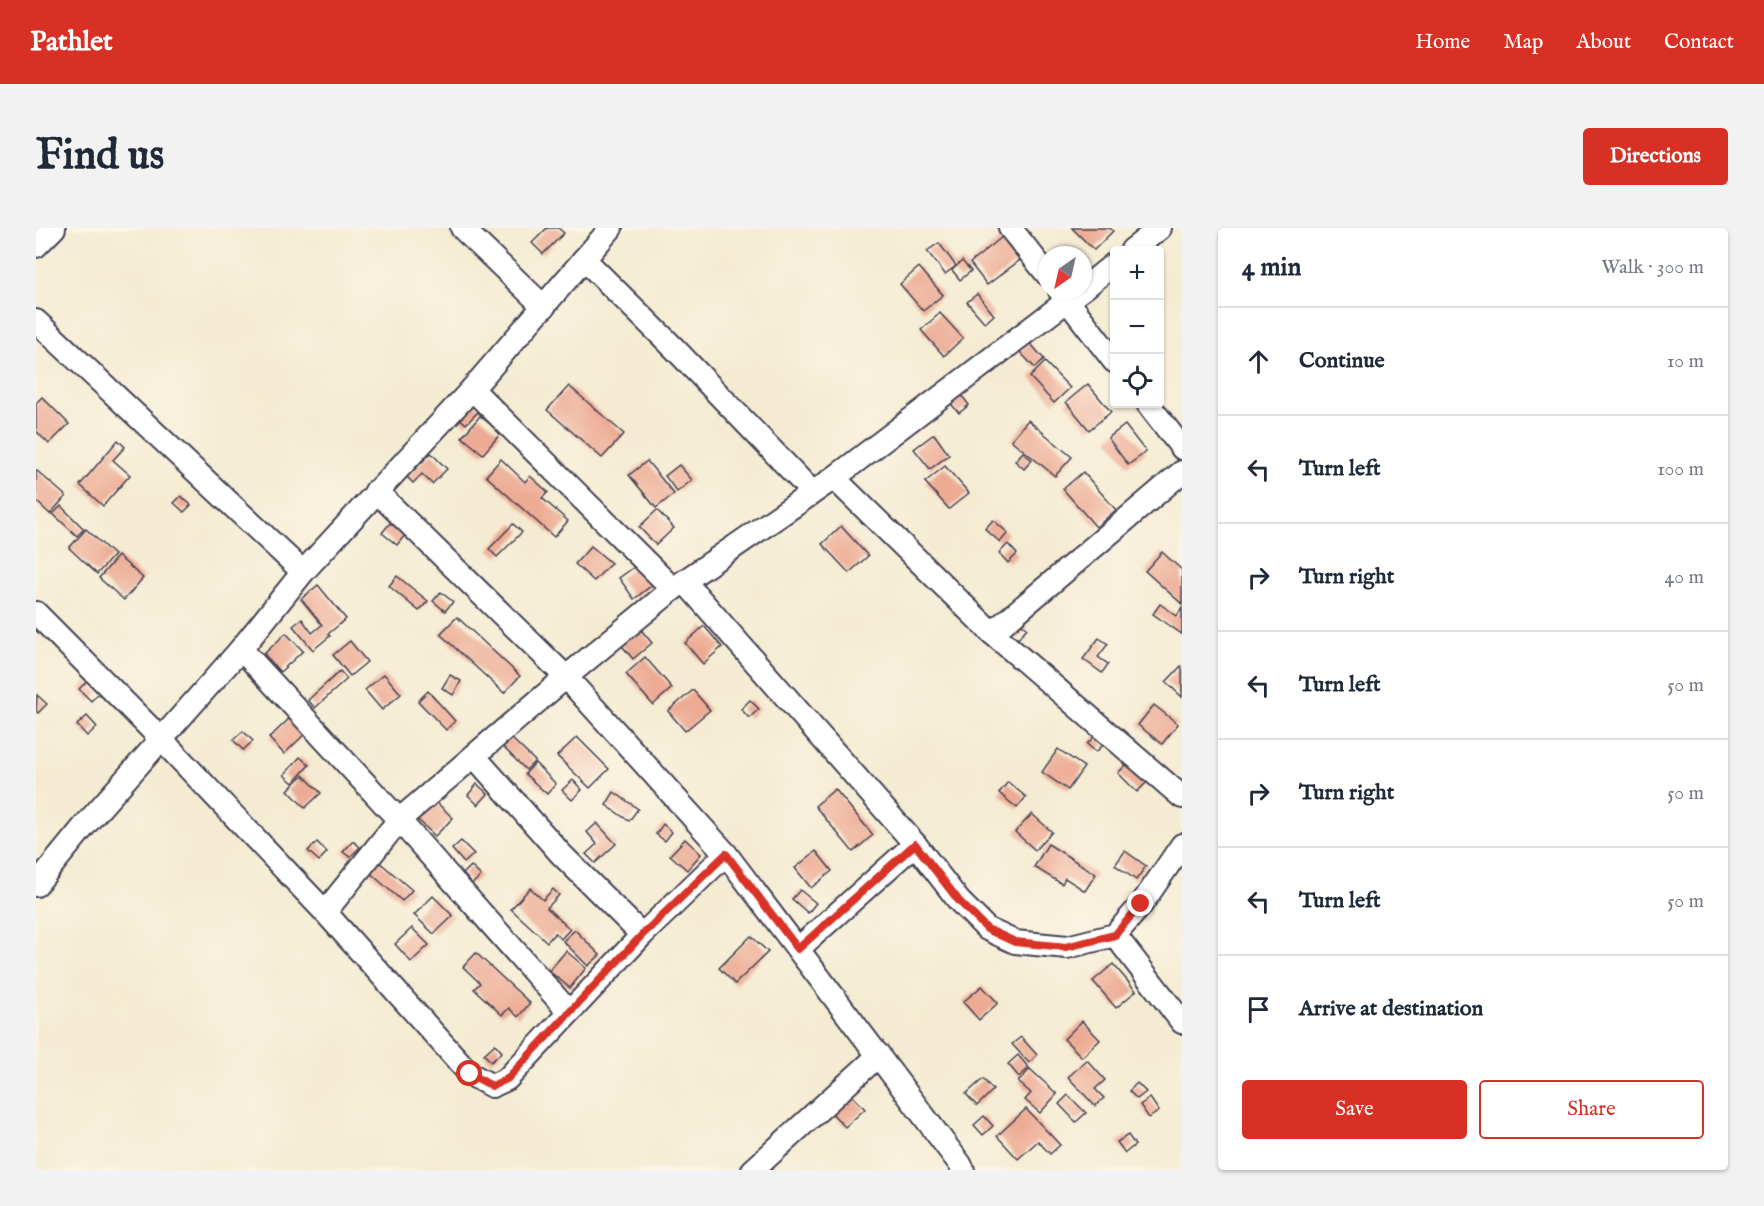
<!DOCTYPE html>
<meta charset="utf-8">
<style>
body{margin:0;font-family:"IM FELL English",serif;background:#f2f2f3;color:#1f2937}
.controls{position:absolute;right:18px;top:18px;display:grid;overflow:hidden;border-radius:6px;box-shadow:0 2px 4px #0004}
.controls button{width:54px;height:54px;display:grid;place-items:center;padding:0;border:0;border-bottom:2px solid #e0e1e3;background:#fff;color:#1f2937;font:30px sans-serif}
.compass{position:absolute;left:1002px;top:18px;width:54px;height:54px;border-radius:50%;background:#fff;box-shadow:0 2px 4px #0004;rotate:214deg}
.stop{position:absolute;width:18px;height:18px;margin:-14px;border:4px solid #d93025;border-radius:50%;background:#fff}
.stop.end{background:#d93025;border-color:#fff;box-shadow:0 2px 6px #0008}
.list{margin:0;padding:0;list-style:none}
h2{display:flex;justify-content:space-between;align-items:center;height:78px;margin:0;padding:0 24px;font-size:26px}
h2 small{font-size:20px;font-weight:400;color:#747a83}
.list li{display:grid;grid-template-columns:39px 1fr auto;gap:18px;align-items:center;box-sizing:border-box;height:108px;padding:0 24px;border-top:2px solid #e0e1e3}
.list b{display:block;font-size:22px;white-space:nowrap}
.list em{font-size:20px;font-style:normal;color:#747a83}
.actions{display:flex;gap:12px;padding:18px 24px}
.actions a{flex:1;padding:14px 0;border:2px solid #d93025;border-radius:6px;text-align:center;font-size:21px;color:#d93025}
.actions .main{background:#d93025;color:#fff}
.icon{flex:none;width:33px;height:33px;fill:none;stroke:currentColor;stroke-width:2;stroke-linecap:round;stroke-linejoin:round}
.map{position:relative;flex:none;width:1146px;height:942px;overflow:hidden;border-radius:6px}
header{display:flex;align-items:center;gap:36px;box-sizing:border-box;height:84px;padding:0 30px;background:#d93025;color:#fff}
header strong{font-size:28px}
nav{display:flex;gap:33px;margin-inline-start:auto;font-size:21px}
.intro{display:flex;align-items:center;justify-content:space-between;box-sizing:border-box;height:144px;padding:0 36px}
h1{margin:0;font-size:42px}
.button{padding:15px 27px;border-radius:6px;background:#d93025;color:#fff;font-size:21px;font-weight:700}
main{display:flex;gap:36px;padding:0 36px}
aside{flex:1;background:#fff;border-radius:6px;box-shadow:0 2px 4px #0004}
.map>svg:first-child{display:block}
.building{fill:#edab94}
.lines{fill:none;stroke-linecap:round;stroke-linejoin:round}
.street-casing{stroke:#424052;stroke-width:26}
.street{stroke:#fff;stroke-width:22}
.route{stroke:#d93025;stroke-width:8}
</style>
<header>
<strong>Pathlet</strong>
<nav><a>Home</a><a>Map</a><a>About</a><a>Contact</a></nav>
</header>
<div class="intro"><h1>Find us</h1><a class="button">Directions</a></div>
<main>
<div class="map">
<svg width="1146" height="942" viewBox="0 0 1146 942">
<rect width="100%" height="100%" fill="#fcf5e5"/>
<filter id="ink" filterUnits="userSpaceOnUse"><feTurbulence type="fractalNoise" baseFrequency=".0167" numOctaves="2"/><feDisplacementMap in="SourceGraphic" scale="12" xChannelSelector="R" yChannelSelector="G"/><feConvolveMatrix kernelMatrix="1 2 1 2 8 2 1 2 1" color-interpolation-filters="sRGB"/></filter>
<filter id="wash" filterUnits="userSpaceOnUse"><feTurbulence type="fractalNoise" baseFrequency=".008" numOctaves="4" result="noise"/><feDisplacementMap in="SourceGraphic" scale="24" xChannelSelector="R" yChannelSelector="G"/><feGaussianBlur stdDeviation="1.35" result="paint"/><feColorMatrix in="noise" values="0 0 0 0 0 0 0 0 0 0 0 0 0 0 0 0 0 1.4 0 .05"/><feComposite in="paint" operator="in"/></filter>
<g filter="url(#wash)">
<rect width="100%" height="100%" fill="#f4ebd2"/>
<g id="blocks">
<!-- building -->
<g class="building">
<path d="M511 0H522L528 5 507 26 496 15Z"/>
<path d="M1036 0H1074L1077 3 1058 22Z"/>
<path d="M966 9 984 32 951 57 934 35Z"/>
<path d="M903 15 920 38 909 46 891 23Z"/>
<path d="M926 33 935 43 924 52 916 42Z"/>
<path d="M883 39 907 67 887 83 864 56Z"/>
<path d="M941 66 958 87 949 95 931 74Z"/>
<path d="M904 85 927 110 908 128 885 102Z"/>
<path d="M993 114 1008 131 999 140 984 124Z"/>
<path d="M1009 134 1034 160 1018 175 994 149Z"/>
<path d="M1052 156 1075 184 1053 202 1030 174Z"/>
<path d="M533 158 588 206 566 230 511 182Z"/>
<path d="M920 160 933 177 923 185 909 169Z"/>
<path d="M6 169 33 196 13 216 0 203V175Z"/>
<path d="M432 170 445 181 430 196 418 185Z"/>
<path d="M444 188 465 205 447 226 426 209Z"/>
<path d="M992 192 1036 229 1019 248 975 212Z"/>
<path d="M1089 197 1110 224 1092 237 1072 210Z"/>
<path d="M898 206 913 227 894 241 878 221Z"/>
<path d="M82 212 89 219 77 232 94 247 67 278 44 257Z"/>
<path d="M987 224 996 232 988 241 979 233Z"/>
<path d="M395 225 411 241 396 256 386 246 377 255 371 249Z"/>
<path d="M465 231 489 254 494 248 512 264 506 270 532 293 518 309 450 248Z"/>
<path d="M611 233 638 266 620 280 593 247Z"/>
<path d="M643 237 656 252 641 264 629 248Z"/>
<path d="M909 238 933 265 913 281 889 254Z"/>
<path d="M0 242 30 268 14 286 0 273Z"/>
<path d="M1047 244 1080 282 1060 299 1027 261Z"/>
<path d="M145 268 155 277 148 284 138 275Z"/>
<path d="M25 278 48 301 41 308 17 286Z"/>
<path d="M621 282 638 300 620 317 603 299Z"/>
<path d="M957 292 972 305 964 314 949 301Z"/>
<path d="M354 295 369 307 361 317 346 305Z"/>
<path d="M477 296 486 304 461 329 453 321Z"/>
<path d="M805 298 832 328 813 345 786 316Z"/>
<path d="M50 301 78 327 61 346 33 320Z"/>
<path d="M972 316 981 326 972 335 963 325Z"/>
<path d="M555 318 575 335 558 353 539 336Z"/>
<path d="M1126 324 1146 342V376L1109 343Z"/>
<path d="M82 328 107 350 88 372 63 350Z"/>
<path d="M601 337 616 357 598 371 583 350Z"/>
<path d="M361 348 392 373 383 383 353 358Z"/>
<path d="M282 357 310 391 292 406 294 408 277 422 257 398 266 391 276 405 286 397 265 371Z"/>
<path d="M405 364 417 374 409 383 397 373Z"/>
<path d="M1124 376 1141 388 1146 380V406L1117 386Z"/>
<path d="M421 389 484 448 468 465 404 406Z"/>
<path d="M982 393 991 400 982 411 973 403Z"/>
<path d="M601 397 616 415 597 431 582 413Z"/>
<path d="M668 398 686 419 667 436 649 415Z"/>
<path d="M250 405 267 423 244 444 228 426Z"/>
<path d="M1063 410 1072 416 1062 429 1072 436 1066 445 1047 431Z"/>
<path d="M314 413 331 434 314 448 297 427Z"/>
<path d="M609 429 636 460 617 477 590 446Z"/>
<path d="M1145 438 1146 440V469L1130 454Z"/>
<path d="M304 443 311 451 279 480 272 472Z"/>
<path d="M348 446 365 466 346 482 329 462Z"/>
<path d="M414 447 425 453 417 467 406 460Z"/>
<path d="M51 453 63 465 55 473 43 461Z"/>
<path d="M657 462 674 482 649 503 632 483Z"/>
<path d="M392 463 419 493 410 502 382 473Z"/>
<path d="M1 467 11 476 2 485 0 483Z"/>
<path d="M714 472 723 481 713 490 705 481Z"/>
<path d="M1118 477 1142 496 1126 516 1102 497Z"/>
<path d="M257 487 272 503 248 526 233 510Z"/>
<path d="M51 488 61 499 51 508 41 497Z"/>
<path d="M207 503 217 513 207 522 197 512Z"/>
<path d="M472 507 499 533 490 542 464 516Z"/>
<path d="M1059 508 1068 516 1060 524 1051 516Z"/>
<path d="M541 509 573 541 554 560 521 528Z"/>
<path d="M1022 521 1048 539 1032 562 1006 544Z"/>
<path d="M264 529 273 537 257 555 248 547Z"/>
<path d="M499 535 520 556 511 566 489 546Z"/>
<path d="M1092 535 1111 554 1101 564 1082 545Z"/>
<path d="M267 547 285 565 269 580 252 562Z"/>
<path d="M537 552 546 562 536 572 526 562Z"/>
<path d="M972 554 990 569 981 580 963 565Z"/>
<path d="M441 556 452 566 442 577 432 567Z"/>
<path d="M799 561 837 607 817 624 779 578Z"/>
<path d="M578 564 602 581 593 593 570 577Z"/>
<path d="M398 572 417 590 399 608 380 590Z"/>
<path d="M996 586 1016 604 999 622 979 604Z"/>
<path d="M561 595 580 616 559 635 550 626 561 616 551 604Z"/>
<path d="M627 596 636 604 629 613 620 606Z"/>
<path d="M649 611 665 626 651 642 634 627Z"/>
<path d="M317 613 324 619 314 629 307 624Z"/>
<path d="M425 613 438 626 428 635 416 621Z"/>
<path d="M281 614 291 624 283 633 272 623Z"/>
<path d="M1012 616 1060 646 1049 663 1029 650 1026 656 998 639Z"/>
<path d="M780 623 796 643 775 660 759 640Z"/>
<path d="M1089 623 1110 638 1100 652 1079 637Z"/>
<path d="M341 632 376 662 366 673 332 643Z"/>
<path d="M435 638 445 648 436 656 427 646Z"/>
<path d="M494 660 507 672 517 661 523 667 511 680 534 701 525 711 519 705 511 714 475 681Z"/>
<path d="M764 662 780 675 772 685 756 671Z"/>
<path d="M397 668 417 688 398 706 378 687Z"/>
<path d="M376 700 393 717 375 734 359 716Z"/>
<path d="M539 702 564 727 552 738 527 713Z"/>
<path d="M715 708 732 724 699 756 683 740Z"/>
<path d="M530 723 550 740 534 760 513 743Z"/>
<path d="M440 725 494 775 482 789 473 780 466 787 438 761 444 755 427 739Z"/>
<path d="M1077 736 1100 763 1080 780 1057 753Z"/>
<path d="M946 758 962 775 943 792 927 774Z"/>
<path d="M1046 793 1064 812 1046 829 1028 811Z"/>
<path d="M985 809 1001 827 993 835 976 816Z"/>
<path d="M459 816 466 824 455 834 448 826Z"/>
<path d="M982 827 993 840 983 849 972 836Z"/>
<path d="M1051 832 1069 852 1059 861 1068 870 1059 878 1032 849Z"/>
<path d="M994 841 1021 866 1004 885 989 872 995 865 982 854Z"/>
<path d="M947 851 957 862 941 878 930 866Z"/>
<path d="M1101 855 1110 864 1101 871 1093 863Z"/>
<path d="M811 862 829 881 809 899 791 880Z"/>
<path d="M1032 867 1050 885 1040 894 1023 876Z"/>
<path d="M1114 870 1123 883 1113 890 1104 877Z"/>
<path d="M990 881 1024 917 1014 926 1002 913 982 931 961 908Z"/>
<path d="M948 888 957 898 947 907 938 897Z"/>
<path d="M1092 907 1099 917 1089 925 1081 914Z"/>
</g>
</g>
</g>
<g filter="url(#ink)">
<use href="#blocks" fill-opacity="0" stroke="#424052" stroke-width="1.5"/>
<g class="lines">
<!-- street casing -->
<g class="street-casing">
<g id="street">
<path d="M426 0 508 79"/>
<path d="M974 0 1011 46"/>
<path d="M0 18 18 0"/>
<path d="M1096 22 1124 0"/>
<path d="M548 31 639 121 776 264"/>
<path d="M1047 61 1078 36"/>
<path d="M1024 63 1078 133"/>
<path d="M0 93 267 344 436 161 575 0"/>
<path d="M436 161 637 361"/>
<path d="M1112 176 1146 220"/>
<path d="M798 250 956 405 1146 569"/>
<path d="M340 263 530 449 690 626 924 936 927 942"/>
<path d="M649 354 879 616 923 673 951 701 979 714 1031 719 1079 707 1105 677 1146 617"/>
<path d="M0 385 126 512 289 684 434 846 456 858 471 851 606 707 690 626"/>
<path d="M956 405 1146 244"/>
<path d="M205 421 363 592 533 784"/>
<path d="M438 528 525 626 606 707"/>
<path d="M0 657 50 596 205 421 267 344"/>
<path d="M289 684 363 592 530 449 637 361 798 250 1044 63"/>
<path d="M1079 707 1146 794"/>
<path d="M762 721 879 616"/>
<path d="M717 942 843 827"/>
</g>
</g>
<!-- street -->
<use href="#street" class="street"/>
</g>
</g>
<g class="lines" filter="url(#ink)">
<!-- route -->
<path class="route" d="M434 846 456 858 471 851 606 707 690 626 762 721 879 616 923 673 951 701 979 714 1030 719 1079 707 1105 676"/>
</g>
</svg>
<div class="controls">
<button>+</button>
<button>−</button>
<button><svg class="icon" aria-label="locate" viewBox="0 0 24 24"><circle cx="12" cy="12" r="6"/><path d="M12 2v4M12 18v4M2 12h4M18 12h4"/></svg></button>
</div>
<svg class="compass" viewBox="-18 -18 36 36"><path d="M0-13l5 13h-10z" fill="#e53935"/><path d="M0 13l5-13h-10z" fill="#747a83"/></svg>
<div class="stop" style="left:434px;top:846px"></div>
<div class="stop end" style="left:1105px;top:676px"></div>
</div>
<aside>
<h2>4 min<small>Walk · 300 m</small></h2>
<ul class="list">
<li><svg class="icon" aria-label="ahead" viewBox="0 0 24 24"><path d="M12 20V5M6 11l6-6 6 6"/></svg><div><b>Continue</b></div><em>10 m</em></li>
<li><svg class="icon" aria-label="left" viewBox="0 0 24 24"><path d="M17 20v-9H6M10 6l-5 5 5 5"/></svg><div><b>Turn left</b></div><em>100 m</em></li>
<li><svg class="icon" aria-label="right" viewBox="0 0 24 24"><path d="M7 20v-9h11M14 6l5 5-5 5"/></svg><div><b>Turn right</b></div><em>40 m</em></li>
<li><svg class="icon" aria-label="left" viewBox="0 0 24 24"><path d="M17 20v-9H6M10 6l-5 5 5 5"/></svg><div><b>Turn left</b></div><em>50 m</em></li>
<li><svg class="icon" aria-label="right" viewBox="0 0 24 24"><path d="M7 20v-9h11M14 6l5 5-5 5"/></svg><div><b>Turn right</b></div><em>50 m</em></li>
<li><svg class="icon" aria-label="left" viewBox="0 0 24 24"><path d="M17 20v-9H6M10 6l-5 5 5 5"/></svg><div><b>Turn left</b></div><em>50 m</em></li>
<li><svg class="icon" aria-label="arrive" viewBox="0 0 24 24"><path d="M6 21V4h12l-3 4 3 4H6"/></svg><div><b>Arrive at destination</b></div></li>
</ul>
<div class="actions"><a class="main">Save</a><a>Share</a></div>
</aside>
</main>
